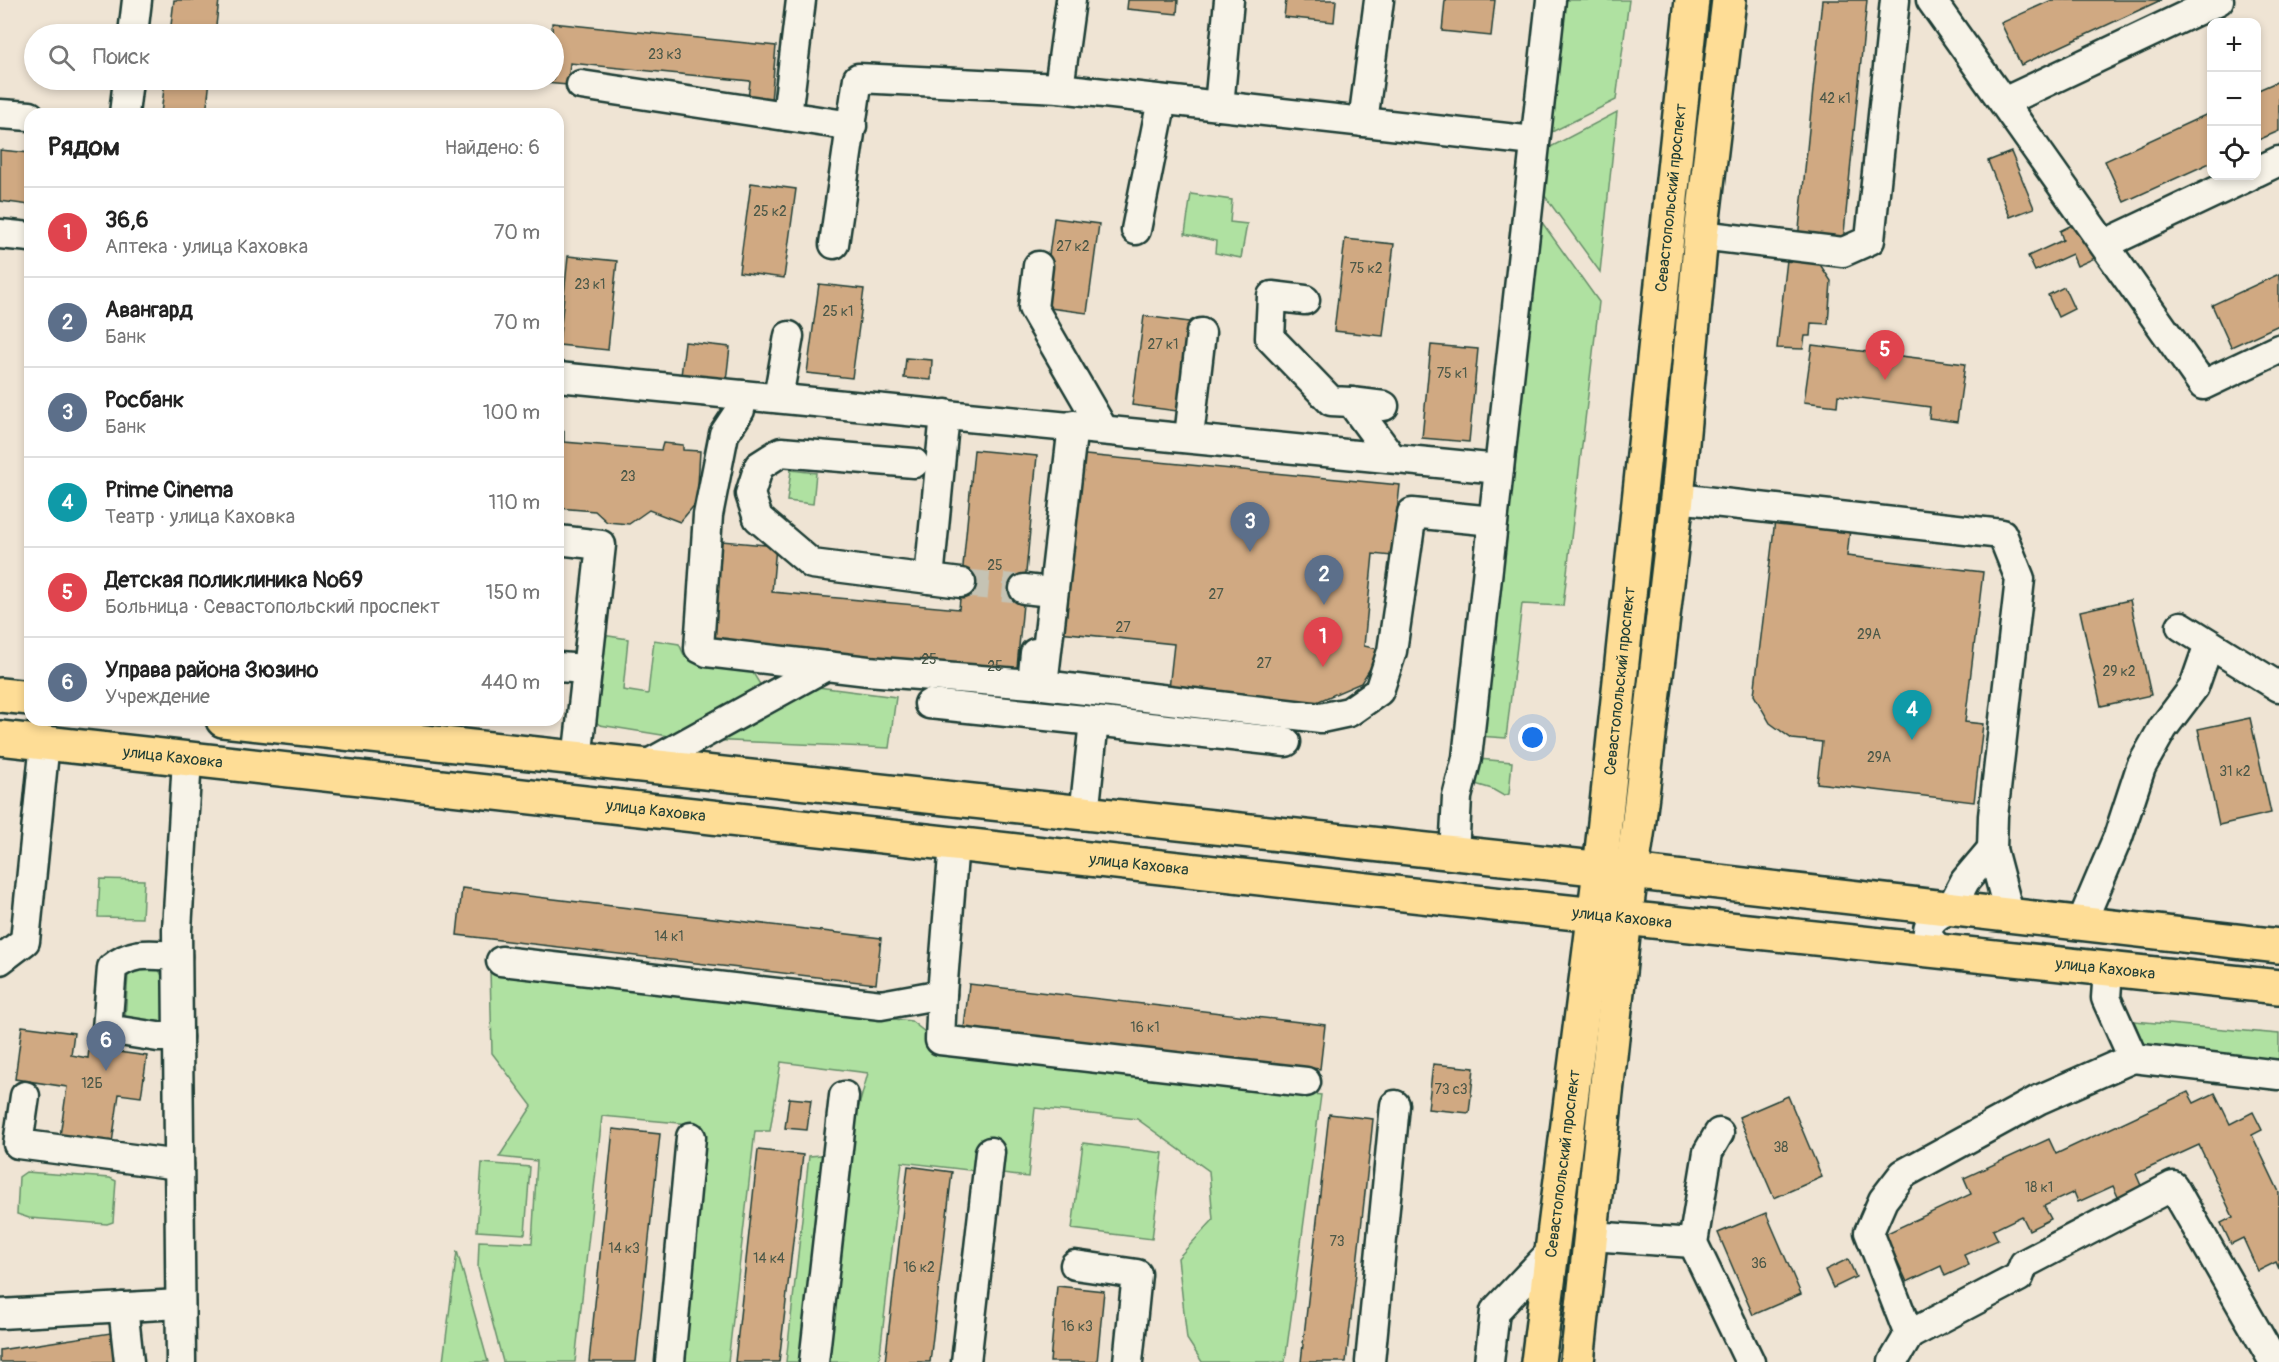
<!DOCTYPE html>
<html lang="ru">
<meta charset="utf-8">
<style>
body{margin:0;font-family:Pangolin,sans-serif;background:#f2f2f2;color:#222}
.controls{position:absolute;right:18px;top:18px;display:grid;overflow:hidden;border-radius:12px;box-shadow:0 3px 9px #0003}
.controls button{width:54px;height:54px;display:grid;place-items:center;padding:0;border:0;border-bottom:2px solid #e0e0e0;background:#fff;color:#222;font:30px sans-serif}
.you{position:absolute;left:1533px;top:738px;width:21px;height:21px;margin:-15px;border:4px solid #fff;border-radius:50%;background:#1a73e8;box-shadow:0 0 0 9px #1a73e833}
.badge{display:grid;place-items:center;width:39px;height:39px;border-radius:50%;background:#1f3d34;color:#fff;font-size:20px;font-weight:700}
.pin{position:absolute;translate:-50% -50px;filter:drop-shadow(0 2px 3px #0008)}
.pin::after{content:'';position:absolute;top:32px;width:21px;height:18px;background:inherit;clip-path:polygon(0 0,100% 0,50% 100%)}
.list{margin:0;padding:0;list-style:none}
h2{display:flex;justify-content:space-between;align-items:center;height:78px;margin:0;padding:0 24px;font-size:26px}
h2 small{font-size:20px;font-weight:400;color:#767676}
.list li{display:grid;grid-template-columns:39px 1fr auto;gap:18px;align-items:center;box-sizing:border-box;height:90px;padding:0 24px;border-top:2px solid #e0e0e0}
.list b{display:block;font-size:22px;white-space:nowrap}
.list p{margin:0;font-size:20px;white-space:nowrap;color:#767676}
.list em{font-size:20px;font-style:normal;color:#767676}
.icon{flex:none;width:33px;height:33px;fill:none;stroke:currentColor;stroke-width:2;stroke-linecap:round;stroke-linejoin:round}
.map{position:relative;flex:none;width:2279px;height:1362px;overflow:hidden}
.search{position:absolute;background:#fff;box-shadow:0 3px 9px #0003;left:24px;top:24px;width:540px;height:66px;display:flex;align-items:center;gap:15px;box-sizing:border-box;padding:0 21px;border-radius:33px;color:#767676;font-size:22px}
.panel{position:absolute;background:#fff;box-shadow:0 3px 9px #0003;left:24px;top:108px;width:540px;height:618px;border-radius:18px}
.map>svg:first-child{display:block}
.green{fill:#afe1a1;stroke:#678f6a;stroke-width:1.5}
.building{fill:#d0a982;stroke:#1f3d34;stroke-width:1.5}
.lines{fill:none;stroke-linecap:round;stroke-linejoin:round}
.minor-tunnel{stroke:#c5c3b4;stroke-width:28;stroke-dasharray:28 14;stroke-linecap:butt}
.minor-casing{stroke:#1f3d34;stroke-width:33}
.major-casing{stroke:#1f3d34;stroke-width:38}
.minor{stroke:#f7f3e8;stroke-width:28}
.major{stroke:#fedd96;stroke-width:33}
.labels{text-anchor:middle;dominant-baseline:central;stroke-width:4.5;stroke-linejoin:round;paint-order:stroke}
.number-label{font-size:14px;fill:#4b5848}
.street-label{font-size:16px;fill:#1f3d34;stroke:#f7f3e8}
</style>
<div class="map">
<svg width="2279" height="1362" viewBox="0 0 2279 1362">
<rect width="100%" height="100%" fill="#efe4d4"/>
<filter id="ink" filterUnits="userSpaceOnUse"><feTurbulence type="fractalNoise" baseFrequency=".0167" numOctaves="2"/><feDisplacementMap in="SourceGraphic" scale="12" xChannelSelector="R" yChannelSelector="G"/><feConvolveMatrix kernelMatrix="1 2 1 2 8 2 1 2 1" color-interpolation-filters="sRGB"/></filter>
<g filter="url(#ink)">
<!-- green -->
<g class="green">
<path d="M1551 0H1629L1616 100 1534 141Z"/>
<path d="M1617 112 1600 272 1539 188 1541 152Z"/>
<path d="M1191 194 1232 200 1230 222 1247 224 1241 258 1215 253 1216 241 1185 234Z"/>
<path d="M1536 214 1599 302 1563 606 1522 604 1506 738 1478 736Z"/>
<path d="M791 470 816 473 813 504 787 501Z"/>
<path d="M602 635 628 639 623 690 648 694 654 640 679 644 685 657 747 663 761 686 759 692 668 736 600 725 593 720Z"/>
<path d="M810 686 896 697 889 748 709 740Z"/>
<path d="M1467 758 1512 762 1509 794 1504 796 1492 789 1462 780Z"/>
<path d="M100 879 144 880 142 918 98 917Z"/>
<path d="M132 968H158C168 984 169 1011 159 1028L125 1021 128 974Z"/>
<path d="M490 970 911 1021 944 1047 1321 1095 1285 1362H1202L1187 1339 1178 1258 1213 1220 1209 1171 1137 1119 1035 1108 1028 1177 902 1162 879 1362H786L809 1156 846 1153 868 1073 781 1062 770 1131H755L728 1362H679L702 1125 602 1116 575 1362H503L478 1268 479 1241 532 1243 537 1161 499 1157 532 1106 492 1053Z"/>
<path d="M2134 1021 2279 1034V1063L2146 1049Z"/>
<path d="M1083 1143 1163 1153 1152 1239 1072 1229Z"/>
<path d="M482 1163 530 1167 525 1234 477 1231Z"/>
<path d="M26 1172 110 1178 116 1181 113 1222 107 1224 29 1218 17 1214 19 1177Z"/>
<path d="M457 1251 488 1362H443Z"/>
</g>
<!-- building -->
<g class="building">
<path d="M174 0H219L215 34H170Z"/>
<path d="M1128 0H1178L1177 14 1127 9Z"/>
<path d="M1286 0H1336L1334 22 1284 17Z"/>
<path d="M1445 0H1495L1491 36 1442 31Z"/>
<path d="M1822 0H1867L1843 243 1798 239Z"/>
<path d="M2052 0H2161L2021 65 2001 23Z"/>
<path d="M552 23 776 46 771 101 748 99 750 81 570 63 568 85 545 83 546 80H554Z"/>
<path d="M165 80H210L206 114H161Z"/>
<path d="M2279 81V131L2256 141V91Z"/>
<path d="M2212 112V162L2124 202 2105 161Z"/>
<path d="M0 150 30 153V205L0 201Z"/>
<path d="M2011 152 2034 208 2010 217 1988 161Z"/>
<path d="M751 183 796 189 784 278 739 272Z"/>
<path d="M1054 218 1099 224 1087 313 1042 307Z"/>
<path d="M2078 222 2095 258 2077 266 2072 254 2035 271 2028 256 2063 240 2060 231Z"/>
<path d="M1345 239 1394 244 1383 336 1334 331Z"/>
<path d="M1788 251 1813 254 1831 281 1828 324 1811 323 1810 336H1805L1803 349 1777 348Z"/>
<path d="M568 256 617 261 608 350 559 345Z"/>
<path d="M2279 274V325L2231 347 2212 305Z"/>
<path d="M819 284 864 289 852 378 807 373Z"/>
<path d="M2064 287 2074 309 2058 317 2048 295Z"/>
<path d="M1144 316 1189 322 1177 411 1132 405Z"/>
<path d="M685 342 730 347 726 381 681 376Z"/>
<path d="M1431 345 1478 349 1469 442 1422 438Z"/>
<path d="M1812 345 1965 364 1957 422 1929 418 1930 407 1838 395 1837 406 1804 402Z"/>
<path d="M906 358 932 360 931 380 904 378Z"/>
<path d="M558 430 564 431V442L661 450 663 443 683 445V450L700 451 697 502 680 522 649 510 629 524 607 522 595 511 558 508Z"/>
<path d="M974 450 1037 456 1016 678 712 650 722 541 776 546 772 592 959 609Z"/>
<path d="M1075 454 1400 485 1392 556 1373 554 1364 646 1382 650 1361 683 1312 704 1169 689 1174 644 1059 632Z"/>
<path d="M1775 520 1850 529 1847 556 1983 572 1965 722 1983 724 1974 802 1817 783 1822 742 1792 739 1770 723 1754 695Z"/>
<path d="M2130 600 2151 695 2101 706 2080 611Z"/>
<path d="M2250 718 2271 813 2219 825 2198 729Z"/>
<path d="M462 888 881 938 876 984 457 935Z"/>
<path d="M969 984 1325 1025 1320 1069 964 1028Z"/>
<path d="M22 1026 74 1033 71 1055 88 1058 89 1048 147 1056 141 1097 119 1094 112 1143 60 1136 67 1087 15 1079Z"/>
<path d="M1433 1064 1474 1068 1469 1113 1428 1109Z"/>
<path d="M2188 1092 2194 1103 2215 1093 2230 1124 2253 1112 2262 1130 2252 1135 2279 1192V1269L2276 1262 2258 1271 2243 1238 2231 1244 2221 1223 2233 1217 2199 1145 2136 1174 2142 1188 2119 1199 2113 1186 2078 1202 2074 1192 2044 1206 2051 1219 2029 1230 2022 1216 1993 1230 1998 1240 1964 1255 1969 1265 1945 1276 1941 1266 1907 1282 1885 1234 1971 1194 1964 1178 2049 1139 2056 1154Z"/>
<path d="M1788 1096 1822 1177 1774 1198 1739 1117Z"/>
<path d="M789 1098 811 1100 807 1130 785 1128Z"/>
<path d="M1329 1114 1373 1119 1370 1148 1346 1362H1301Z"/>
<path d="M613 1129 660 1134 636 1362H589Z"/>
<path d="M758 1150 803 1155 779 1362H735Z"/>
<path d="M908 1166 952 1172 930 1362H885Z"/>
<path d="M1766 1213 1801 1294 1753 1315 1718 1233Z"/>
<path d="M1848 1259 1856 1277 1833 1288 1825 1270Z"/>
<path d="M1057 1286 1104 1291 1097 1362H1050Z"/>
<path d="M117 1332 121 1362H0V1350Z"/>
</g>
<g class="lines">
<!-- minor-tunnel -->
<path class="minor-tunnel" d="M961 583 1024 589"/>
<!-- minor casing -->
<g class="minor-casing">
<g id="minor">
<path d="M1931 0 2203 385 2279 349"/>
<path d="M133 34 137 0"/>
<path d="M581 85 852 126"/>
<path d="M1059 88 1071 0"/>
<path d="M2004 102 2219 0"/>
<path d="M1219 106 1229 0"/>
<path d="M0 114 30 116"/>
<path d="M124 114 128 80"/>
<path d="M787 116 801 0"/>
<path d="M1363 122 1379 0"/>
<path d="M2256 172 2279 161"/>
<path d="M1136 230 1162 100"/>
<path d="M0 234 30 237"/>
<path d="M1701 235 1843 252 1870 240 1895 0"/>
<path d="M834 244 858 78 1059 88 1534 141"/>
<path d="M2105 244 2249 176"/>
<path d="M1038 266 1033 308 1103 429"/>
<path d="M1305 300 1272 296 1270 338 1331 401 1351 402 1392 458"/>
<path d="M558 377 1499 469"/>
<path d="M742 395 740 410 724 434 708 515 699 648 707 652 868 671 1032 684 1035 653"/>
<path d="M778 398 789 336"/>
<path d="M1351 402 1384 406"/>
<path d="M1073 425 1043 685 1321 718 1349 712 1379 691 1392 651 1412 513 1493 521"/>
<path d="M1189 437 1201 333"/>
<path d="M914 463 781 452 759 466 750 494 758 518 812 564 961 583"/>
<path d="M1677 498 2002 534 2020 579 1993 816 1992 849 2010 917"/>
<path d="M558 540 601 545 577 760"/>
<path d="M929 579 945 414"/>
<path d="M1024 589 1042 591"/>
<path d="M2181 626 2279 687"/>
<path d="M558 667 586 669"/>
<path d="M929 704 1094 721"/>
<path d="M643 767 826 666"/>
<path d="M1084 815 1094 721 1286 742"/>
<path d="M1454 854 1457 797 1467 758 1551 0"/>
<path d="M2081 924 2118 837 2141 767 2163 728 2194 687 2209 644"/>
<path d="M1944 951C1918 938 1926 917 1950 910L1965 881 1992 849"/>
<path d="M177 956C152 955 133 950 112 968L107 1029 158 1037H178"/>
<path d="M0 960 25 941 45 742"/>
<path d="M501 961 881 1005 942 994 940 1040 1306 1082"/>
<path d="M2108 970 2106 998 2133 1058 2038 1100 1903 1174 1883 1200 1869 1232 1909 1335 2019 1277 2024 1264 2173 1186 2274 1362"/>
<path d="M942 994 954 843"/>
<path d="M2133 1058 2279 1075"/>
<path d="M25 1096 18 1144 179 1165"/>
<path d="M1719 1133 1708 1152 1693 1243 1750 1362"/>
<path d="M1591 1236 1693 1243"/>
<path d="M1075 1265 1137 1274 1128 1362"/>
<path d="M123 1307 129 1362"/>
<path d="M0 1314 180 1304"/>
<path d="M181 1362 177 930 187 759"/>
<path d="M670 1362 691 1137"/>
<path d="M814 1362 844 1096"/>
<path d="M966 1362 990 1152"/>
<path d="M1370 1362 1395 1105"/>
<path d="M1489 1362 1495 1311 1552 1251"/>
<path d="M1893 1362 1909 1335"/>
</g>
</g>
<!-- major casing -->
<g class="major-casing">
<g id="major">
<path d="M0 695 30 698"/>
<path d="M223 720 1631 872 2279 946"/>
<path id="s1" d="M0 738 1539 909 2279 987"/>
<path id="s2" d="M1538 1362 1600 870 1692 0"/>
<path d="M1577 1362 1625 917 1638 828 1677 498 1701 235 1729 0"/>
</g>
</g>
<!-- minor -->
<use href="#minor" class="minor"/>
<!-- major -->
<use href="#major" class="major"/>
</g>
</g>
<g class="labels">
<!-- number labels -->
<g class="number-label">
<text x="665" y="54">23 к3</text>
<text x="1835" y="98">42 к1</text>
<text x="770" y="211">25 к2</text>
<text x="1073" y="246">27 к2</text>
<text x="1366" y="268">75 к2</text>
<text x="590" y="284">23 к1</text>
<text x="838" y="311">25 к1</text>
<text x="1163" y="344">27 к1</text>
<text x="1452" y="373">75 к1</text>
<text x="628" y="476">23</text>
<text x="995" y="565">25</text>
<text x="1216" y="594">27</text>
<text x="1123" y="627">27</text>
<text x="1869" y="634">29А</text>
<text x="929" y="659">25</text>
<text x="1264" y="663">27</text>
<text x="995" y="666">25</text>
<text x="2119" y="671">29 к2</text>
<text x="1879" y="757">29А</text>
<text x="2235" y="771">31 к2</text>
<text x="669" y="936">14 к1</text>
<text x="1145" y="1027">16 к1</text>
<text x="92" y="1083">12Б</text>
<text x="1451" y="1089">73 с3</text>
<text x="1781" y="1147">38</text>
<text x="2039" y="1187">18 к1</text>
<text x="1337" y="1241">73</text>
<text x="624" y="1248">14 к3</text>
<text x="769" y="1258">14 к4</text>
<text x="1759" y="1263">36</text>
<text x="919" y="1267">16 к2</text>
<text x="1077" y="1326">16 к3</text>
</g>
<!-- street labels -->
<g class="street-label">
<text stroke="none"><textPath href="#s2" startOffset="1172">Севастопольский проспект</textPath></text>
<text stroke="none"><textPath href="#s2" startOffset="686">Севастопольский проспект</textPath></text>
<text stroke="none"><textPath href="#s1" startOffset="174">улица Каховка</textPath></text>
<text stroke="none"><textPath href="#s1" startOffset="660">улица Каховка</textPath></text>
<text stroke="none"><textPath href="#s1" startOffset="1146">улица Каховка</textPath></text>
<text stroke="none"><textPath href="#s1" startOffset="1632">улица Каховка</textPath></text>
<text stroke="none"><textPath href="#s1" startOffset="2118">улица Каховка</textPath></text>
<text stroke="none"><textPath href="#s2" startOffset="200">Севастопольский проспект</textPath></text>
</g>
</g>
</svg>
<div class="controls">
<button>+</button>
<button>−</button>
<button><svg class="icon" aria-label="locate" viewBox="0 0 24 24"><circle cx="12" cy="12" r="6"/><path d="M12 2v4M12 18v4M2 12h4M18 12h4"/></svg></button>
</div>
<div class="you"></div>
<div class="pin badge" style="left:1323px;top:667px;background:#e0444e">1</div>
<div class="pin badge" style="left:1324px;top:605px;background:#5c6f8a">2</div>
<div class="pin badge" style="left:1250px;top:552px;background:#5c6f8a">3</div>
<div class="pin badge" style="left:1912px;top:740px;background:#0f9aa8">4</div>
<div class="pin badge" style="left:1885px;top:380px;background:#e0444e">5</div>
<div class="pin badge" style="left:106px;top:1071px;background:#5c6f8a">6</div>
<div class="search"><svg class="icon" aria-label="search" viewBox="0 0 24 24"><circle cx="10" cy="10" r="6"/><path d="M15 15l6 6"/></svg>Поиск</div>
<section class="panel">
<h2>Рядом<small>Найдено: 6</small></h2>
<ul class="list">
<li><span class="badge" style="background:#e0444e">1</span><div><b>36,6</b><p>Аптека · улица Каховка</p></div><em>70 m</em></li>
<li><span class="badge" style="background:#5c6f8a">2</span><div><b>Авангард</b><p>Банк</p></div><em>70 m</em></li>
<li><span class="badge" style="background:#5c6f8a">3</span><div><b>Росбанк</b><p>Банк</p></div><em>100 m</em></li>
<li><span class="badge" style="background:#0f9aa8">4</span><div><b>Prime Cinema</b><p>Театр · улица Каховка</p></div><em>110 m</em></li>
<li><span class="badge" style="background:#e0444e">5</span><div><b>Детская поликлиника №69</b><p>Больница · Севастопольский проспект</p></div><em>150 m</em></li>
<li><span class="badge" style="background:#5c6f8a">6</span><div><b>Управа района Зюзино</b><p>Учреждение</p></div><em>440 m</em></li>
</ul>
</section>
</div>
